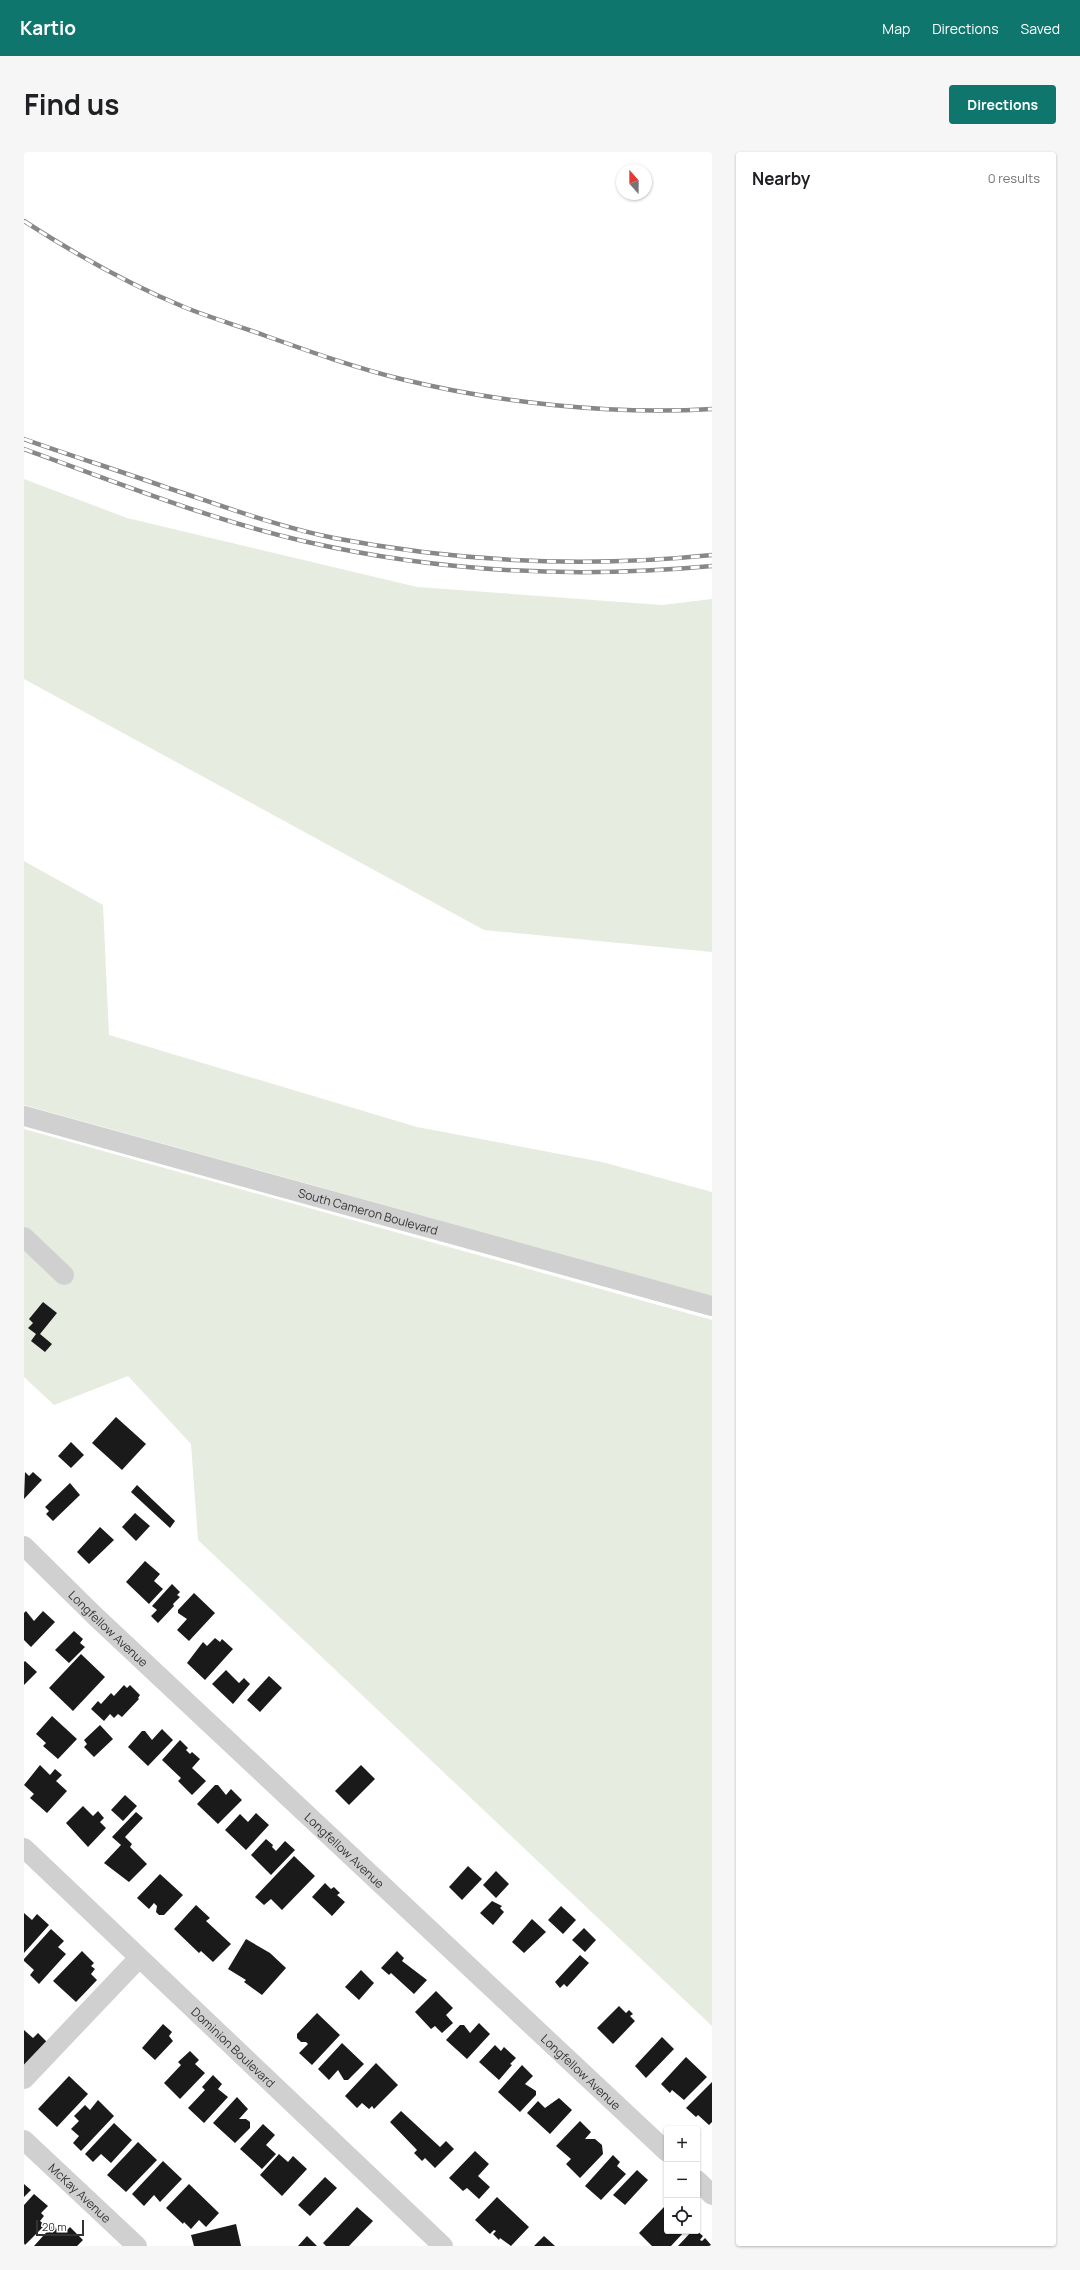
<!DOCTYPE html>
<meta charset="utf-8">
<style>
body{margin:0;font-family:Manrope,sans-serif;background:#f6f6f6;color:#202124}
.controls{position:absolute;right:12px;bottom:12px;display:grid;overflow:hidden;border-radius:4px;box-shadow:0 1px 3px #0004}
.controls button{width:36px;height:36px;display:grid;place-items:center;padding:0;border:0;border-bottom:1px solid #e0e0e0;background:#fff;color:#202124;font:20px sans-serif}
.compass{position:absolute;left:592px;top:12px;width:36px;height:36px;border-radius:50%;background:#fff;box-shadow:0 1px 3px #0004;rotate:339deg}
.scale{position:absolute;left:12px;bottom:10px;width:48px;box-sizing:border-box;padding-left:4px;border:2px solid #333;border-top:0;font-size:11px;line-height:14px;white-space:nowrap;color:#333;-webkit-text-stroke:3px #fff;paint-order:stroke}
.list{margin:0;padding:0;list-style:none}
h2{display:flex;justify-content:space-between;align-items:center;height:52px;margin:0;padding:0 16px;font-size:17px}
h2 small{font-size:13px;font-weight:400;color:#757577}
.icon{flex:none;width:22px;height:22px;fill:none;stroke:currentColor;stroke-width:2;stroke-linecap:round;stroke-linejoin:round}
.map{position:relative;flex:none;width:688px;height:2094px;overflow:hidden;border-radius:4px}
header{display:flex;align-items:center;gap:24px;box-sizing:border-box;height:56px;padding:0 20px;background:#0f766e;color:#fff}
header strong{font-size:19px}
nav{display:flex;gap:22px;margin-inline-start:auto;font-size:14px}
.intro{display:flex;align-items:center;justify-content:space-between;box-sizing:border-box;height:96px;padding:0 24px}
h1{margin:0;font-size:28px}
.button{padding:10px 18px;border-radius:4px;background:#0f766e;color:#fff;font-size:14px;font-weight:700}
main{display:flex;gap:24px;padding:0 24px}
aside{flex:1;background:#fff;border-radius:4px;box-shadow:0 1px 3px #0004}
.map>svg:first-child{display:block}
.green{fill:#e6ecdf}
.building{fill:#1a1a1a}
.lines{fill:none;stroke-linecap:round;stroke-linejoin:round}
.minor{stroke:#d0d0d0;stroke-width:20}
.rail-casing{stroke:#888;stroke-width:4.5}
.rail{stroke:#fff;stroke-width:3;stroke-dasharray:9;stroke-linecap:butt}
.labels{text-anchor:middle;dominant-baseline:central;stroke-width:4;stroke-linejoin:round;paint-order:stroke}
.street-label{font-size:12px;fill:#333;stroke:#fff}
</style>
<header>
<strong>Kartio</strong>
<nav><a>Map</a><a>Directions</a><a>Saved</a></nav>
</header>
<div class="intro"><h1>Find us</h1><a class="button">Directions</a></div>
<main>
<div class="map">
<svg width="688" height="2094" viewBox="0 0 688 2094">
<rect width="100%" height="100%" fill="#fff"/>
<!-- green -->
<g class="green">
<path d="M0 327 103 366 393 435 638 453 688 447V800L460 778 0 527Z"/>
<path d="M0 709 79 753 85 883 393 975 578 1010 688 1040V1144L0 953Z"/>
<path d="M0 977 688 1168V1874L174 1388 167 1292 104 1224 30 1253 0 1225Z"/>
</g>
<!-- building -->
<g class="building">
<path d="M19 1150 33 1161 16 1182 28 1192 21 1200 7 1189 12 1182 4 1176 9 1171 5 1167Z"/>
<path d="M92 1265 122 1292 98 1318 68 1291Z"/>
<path d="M47 1290 60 1303 47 1316 34 1304Z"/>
<path d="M1 1320 5 1324 9 1320 18 1328 0 1347Z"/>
<path d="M46 1331 56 1343 29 1369 22 1362 25 1359 21 1355Z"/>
<path d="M113 1333 151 1369 146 1376 107 1340Z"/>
<path d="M111 1361 126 1374 112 1389 98 1375Z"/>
<path d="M76 1375 90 1388 65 1412 53 1400Z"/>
<path d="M121 1409 136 1422 130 1429 139 1437 125 1452 102 1430Z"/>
<path d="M148 1432 156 1440 153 1443 156 1445 149 1452 150 1454 134 1471 127 1464 133 1458 128 1454Z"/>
<path d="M170 1441 191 1461 165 1489 153 1478 163 1467 154 1461V1458Z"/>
<path d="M2 1459 10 1469 19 1459 31 1470 7 1495 0 1488V1461Z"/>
<path d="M50 1479 59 1487 56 1491 61 1495 45 1511 31 1498Z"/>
<path d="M191 1486 196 1490 198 1487 209 1497 181 1528 163 1511 179 1490 183 1494Z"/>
<path d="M57 1502 81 1525 49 1559 25 1536Z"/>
<path d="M1 1509 13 1520 0 1533V1510Z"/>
<path d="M202 1518 215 1531 220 1526 226 1532 209 1552 188 1532Z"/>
<path d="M245 1524 258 1536 236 1560 223 1548Z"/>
<path d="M100 1533 103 1536 106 1533 116 1543 114 1546 115 1547 98 1565 94 1562 90 1566 86 1562 80 1569 67 1557 74 1549 77 1552 87 1541 90 1544Z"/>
<path d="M28 1564 53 1587 34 1607 19 1594 22 1591 12 1582Z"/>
<path d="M76 1573 89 1587 70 1605 60 1595 63 1592 60 1588Z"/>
<path d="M138 1577 149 1588 124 1614 104 1595 118 1579H121L128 1588Z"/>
<path d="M156 1588 164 1596 162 1598 166 1602 168 1600 176 1607 168 1616 182 1629 168 1643 154 1629 157 1626 138 1608Z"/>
<path d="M16 1613 26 1623 31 1617 38 1623 32 1629 43 1639 23 1661 6 1646 10 1642 0 1633Z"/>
<path d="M337 1613 351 1627 325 1653 311 1639Z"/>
<path d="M191 1633H194L202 1643 207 1637 218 1648 194 1672 173 1652Z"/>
<path d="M101 1643 113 1654 99 1669 87 1658Z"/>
<path d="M59 1654 69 1664 74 1659 80 1666 76 1670 82 1676 64 1695 42 1671Z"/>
<path d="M112 1660 119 1666 101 1685 108 1692 106 1695 123 1712 105 1730 80 1711 97 1693 88 1685Z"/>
<path d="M232 1661 245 1673 222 1698 201 1678 216 1662 224 1670Z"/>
<path d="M242 1687 249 1693 248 1695 252 1699 261 1689 271 1698 247 1723 227 1703Z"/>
<path d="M270 1704 291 1724 258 1758 247 1747 240 1753 231 1745Z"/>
<path d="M444 1714 458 1727 438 1748 425 1735Z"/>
<path d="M472 1719 485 1732 472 1746 459 1733Z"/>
<path d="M136 1722 159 1743 140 1763H135L132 1760 133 1754 130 1751 125 1757 113 1746Z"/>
<path d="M301 1731 307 1737 310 1735 316 1741 313 1743 321 1750 308 1764 288 1745Z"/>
<path d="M468 1749 478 1754 476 1756 480 1760 469 1773 456 1761Z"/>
<path d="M172 1753 186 1766 182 1769 207 1792 189 1810 177 1799 175 1801 150 1777Z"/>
<path d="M537 1754 552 1768 539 1782 524 1768Z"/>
<path d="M0 1761 8 1768 13 1762 25 1773 0 1801Z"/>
<path d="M508 1767 522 1780 500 1801 488 1790Z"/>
<path d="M560 1776 572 1788 561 1800 548 1788Z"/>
<path d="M27 1777 40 1789 34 1795 42 1802 15 1832 6 1823 10 1818 0 1809V1807Z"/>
<path d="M222 1787 246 1801 262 1816 238 1843 220 1830 222 1828 204 1817Z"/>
<path d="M58 1799 70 1811 67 1814 71 1817 67 1822 73 1828 52 1850 29 1829Z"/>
<path d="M373 1799 380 1806 378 1809 403 1828 390 1842 367 1821 365 1823 357 1816Z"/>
<path d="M556 1803 565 1811 543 1835 540 1832 536 1836 531 1830Z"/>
<path d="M337 1818 350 1831 335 1848 321 1835Z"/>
<path d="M412 1839 429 1856 422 1863 429 1871 418 1881 411 1874 407 1877 391 1860Z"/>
<path d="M595 1854 602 1861 605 1858 609 1862 606 1864 611 1869 589 1892 573 1876Z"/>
<path d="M293 1861 316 1883 288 1913 275 1901 284 1892 282 1890H277L273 1886V1882Z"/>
<path d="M455 1871 466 1882 443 1907 422 1888 436 1873H440L446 1881Z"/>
<path d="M139 1872 148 1880 145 1884 149 1889 131 1908 118 1896Z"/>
<path d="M0 1878 9 1886 14 1881 23 1890 0 1914Z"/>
<path d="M638 1885 650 1897 622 1926 611 1914Z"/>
<path d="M318 1891 340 1912 324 1928H320L314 1918 305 1928 294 1917Z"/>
<path d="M471 1893 477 1899 480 1895 492 1906 486 1912 488 1913 475 1928 455 1910Z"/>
<path d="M166 1899 175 1908 171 1912 181 1921 156 1947 140 1931 157 1913 154 1910Z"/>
<path d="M662 1905 683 1925 660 1948 648 1938 646 1941 637 1932Z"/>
<path d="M352 1911 374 1933 350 1957 348 1954 345 1957 338 1951 333 1956 321 1944Z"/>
<path d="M498 1913 509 1924 501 1932 512 1939V1943L496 1960 474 1940Z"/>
<path d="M189 1923 198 1932 194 1937 204 1945 180 1971 164 1956 181 1938 178 1935Z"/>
<path d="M45 1924 64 1942 33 1975 14 1957Z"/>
<path d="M688 1930V1970L685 1973 674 1963 672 1965 662 1956Z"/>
<path d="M213 1945 224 1957 215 1967H222L226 1970V1976L211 1991 189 1971Z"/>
<path d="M535 1946 548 1958 526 1982 503 1961 514 1949 521 1956Z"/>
<path d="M74 1948 90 1964 57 1999 49 1991 55 1984 47 1977 55 1969 50 1964 61 1953 66 1958Z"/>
<path d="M377 1959 416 1995 422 1989 430 1997 411 2016 401 2006 398 2009 390 2001 393 1998 366 1970Z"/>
<path d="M556 1969 567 1980 561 1987H571L578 1993 579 2002 556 2026 542 2012 547 2007 532 1994Z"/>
<path d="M90 1971 108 1988 87 2011 77 2002 69 2010 61 2002Z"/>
<path d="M239 1972 251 1983 242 1993 252 2002 238 2017 216 1997Z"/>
<path d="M114 1990 133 2008 102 2040 83 2023Z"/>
<path d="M451 1999 465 2012 454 2024 466 2035 455 2047 443 2036 439 2039 425 2026Z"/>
<path d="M255 2002 264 2010 269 2004 283 2017 258 2044 236 2023Z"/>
<path d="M589 2003 596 2010 593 2014 602 2022 577 2048 561 2034Z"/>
<path d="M139 2009 158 2027 136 2050 130 2043 120 2054 108 2042Z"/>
<path d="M613 2018 624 2028 601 2053 589 2043Z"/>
<path d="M301 2025 313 2036 286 2064 274 2053Z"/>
<path d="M0 2032 7 2038 0 2045Z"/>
<path d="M165 2032 195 2061 182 2075 175 2068 167 2077 160 2070 159 2072 142 2056Z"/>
<path d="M10 2042 24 2054 17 2061 20 2064 16 2069 21 2073 0 2094V2053Z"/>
<path d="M473 2045 505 2075 487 2094 476 2086 475 2088 469 2082 472 2079 470 2078 466 2082 451 2068Z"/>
<path d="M641 2054 643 2055V2079H661L647 2094H628L615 2081Z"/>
<path d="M333 2055 349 2069 325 2094H302L299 2091Z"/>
<path d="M212 2072 217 2094H170L167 2083Z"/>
<path d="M29 2073 35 2079 39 2075 43 2078 46 2075 59 2088 53 2094H10Z"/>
<path d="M668 2079 670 2082 673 2079 679 2084 676 2088 678 2089 681 2086 688 2094H654Z"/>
<path d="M283 2084 293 2094H274Z"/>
<path d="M520 2084 531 2094H510Z"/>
</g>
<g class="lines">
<!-- minor -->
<g class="minor">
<path id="s1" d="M0 964 688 1154"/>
<path d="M0 1085 40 1123"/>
<path id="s2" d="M0 1394 71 1464 643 2000"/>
<path id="s3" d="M0 1696 419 2094"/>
<path d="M0 1927 115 1806"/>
<path id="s4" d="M0 1988 113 2094"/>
<path d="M673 2028 688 2043"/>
</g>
<!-- rail casing -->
<g class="rail-casing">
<g id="rail">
<path d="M0 69C51 102 104 132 160 155 187 166 215 174 242 184 287 200 332 216 377 227 475 251 587 263 688 257"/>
<path d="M0 287C48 304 96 319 144 336 199 354 254 375 310 386 435 410 562 416 688 403"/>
<path d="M0 297C92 330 184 367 279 389 414 420 550 427 688 414"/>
</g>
</g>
<!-- rail -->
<use href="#rail" class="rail"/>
</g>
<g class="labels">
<!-- street labels -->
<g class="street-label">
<text stroke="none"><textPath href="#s1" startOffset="357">South Cameron Boulevard</textPath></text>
<text stroke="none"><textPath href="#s2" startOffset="118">Longfellow Avenue</textPath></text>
<text stroke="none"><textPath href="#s2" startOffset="442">Longfellow Avenue</textPath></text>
<text stroke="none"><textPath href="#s3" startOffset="289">Dominion Boulevard</textPath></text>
<text stroke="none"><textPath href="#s2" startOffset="766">Longfellow Avenue</textPath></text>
<text stroke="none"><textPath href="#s4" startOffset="77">McKay Avenue</textPath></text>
</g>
</g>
</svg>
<div class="controls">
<button>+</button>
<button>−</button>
<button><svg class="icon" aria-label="locate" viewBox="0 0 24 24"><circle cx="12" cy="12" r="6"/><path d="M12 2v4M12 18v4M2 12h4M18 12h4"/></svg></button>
</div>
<svg class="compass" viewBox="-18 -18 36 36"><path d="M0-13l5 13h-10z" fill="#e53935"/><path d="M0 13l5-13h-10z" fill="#757577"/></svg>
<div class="scale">20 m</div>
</div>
<aside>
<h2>Nearby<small>0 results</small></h2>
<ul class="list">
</ul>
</aside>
</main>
